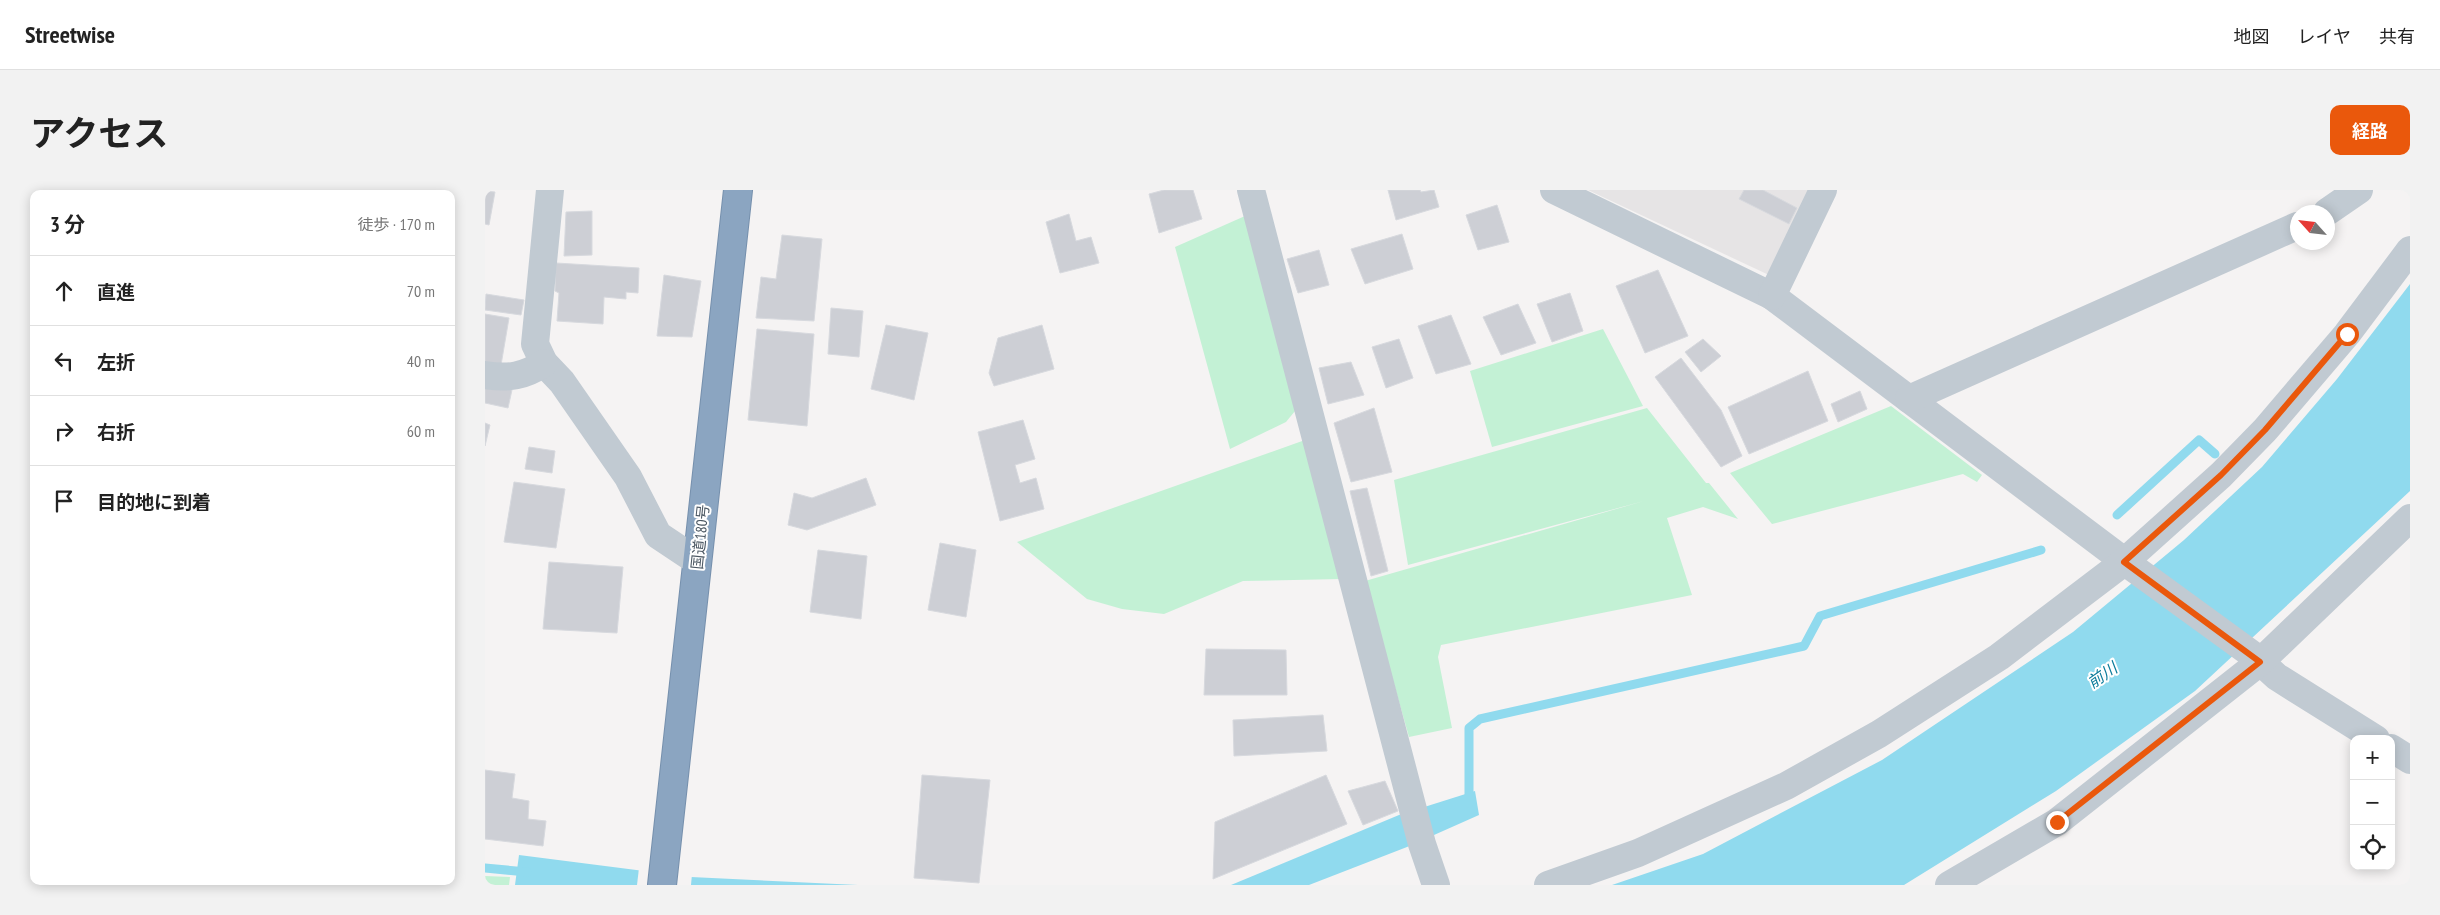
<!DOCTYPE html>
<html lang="ja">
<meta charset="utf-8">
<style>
body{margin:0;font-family:"PT Sans Narrow","Noto Sans JP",sans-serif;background:#f2f2f2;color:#222}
.controls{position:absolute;right:15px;bottom:15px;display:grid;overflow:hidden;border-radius:10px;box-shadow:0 2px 12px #0003}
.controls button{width:45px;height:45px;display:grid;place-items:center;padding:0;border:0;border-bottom:1px solid #e0e0e0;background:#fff;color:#222;font:25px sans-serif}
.compass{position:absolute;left:1805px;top:15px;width:45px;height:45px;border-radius:50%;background:#fff;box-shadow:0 2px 12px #0003;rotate:297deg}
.stop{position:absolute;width:15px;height:15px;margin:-11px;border:4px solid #ea580c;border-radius:50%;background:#fff}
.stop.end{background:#ea580c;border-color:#fff;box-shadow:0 1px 5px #0008}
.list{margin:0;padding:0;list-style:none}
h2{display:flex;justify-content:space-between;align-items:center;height:65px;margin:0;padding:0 20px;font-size:21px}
h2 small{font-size:16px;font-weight:400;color:#767676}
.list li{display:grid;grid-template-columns:32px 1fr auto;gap:15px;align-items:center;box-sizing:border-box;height:70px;padding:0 20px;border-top:1px solid #e0e0e0}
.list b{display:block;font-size:19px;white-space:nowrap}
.list em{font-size:16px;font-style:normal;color:#767676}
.icon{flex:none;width:28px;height:28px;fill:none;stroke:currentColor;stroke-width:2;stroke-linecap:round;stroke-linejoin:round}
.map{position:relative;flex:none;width:1925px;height:695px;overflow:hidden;border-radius:10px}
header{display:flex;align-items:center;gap:30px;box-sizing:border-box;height:70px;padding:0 25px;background:#fff;border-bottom:1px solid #e0e0e0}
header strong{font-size:24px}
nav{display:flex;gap:28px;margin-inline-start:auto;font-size:18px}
.intro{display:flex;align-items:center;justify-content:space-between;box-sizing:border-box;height:120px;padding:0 30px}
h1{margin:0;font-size:35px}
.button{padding:12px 22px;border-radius:10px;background:#ea580c;color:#fff;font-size:18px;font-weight:700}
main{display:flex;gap:30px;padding:0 30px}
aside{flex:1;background:#fff;border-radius:10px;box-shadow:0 2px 12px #0003}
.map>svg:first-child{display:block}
.education{fill:#e6e4e5}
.green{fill:#c3f1d5}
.water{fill:#90daee}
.pier{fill:#f5f3f3}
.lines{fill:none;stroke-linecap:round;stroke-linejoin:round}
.stream{stroke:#90daee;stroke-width:9}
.building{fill:#cdcfd5;stroke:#d7d9de}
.highway-casing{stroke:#7690ad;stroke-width:30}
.street{stroke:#c1cad2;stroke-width:28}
.highway{stroke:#8ba5c1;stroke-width:28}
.route{stroke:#ea580c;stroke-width:6}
.labels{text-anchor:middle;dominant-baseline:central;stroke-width:4;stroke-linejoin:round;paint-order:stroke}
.street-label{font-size:15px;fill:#4a5661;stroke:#fff}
.water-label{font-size:16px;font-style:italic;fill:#0c7c9b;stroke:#fff}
</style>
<header>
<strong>Streetwise</strong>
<nav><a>地図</a><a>レイヤ</a><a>共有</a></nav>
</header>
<div class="intro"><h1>アクセス</h1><a class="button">経路</a></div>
<main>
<aside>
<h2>3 分<small>徒歩 · 170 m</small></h2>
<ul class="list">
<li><svg class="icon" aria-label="ahead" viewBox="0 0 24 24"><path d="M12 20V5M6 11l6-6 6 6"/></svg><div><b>直進</b></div><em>70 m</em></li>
<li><svg class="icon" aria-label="left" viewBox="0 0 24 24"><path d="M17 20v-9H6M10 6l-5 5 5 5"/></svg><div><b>左折</b></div><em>40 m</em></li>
<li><svg class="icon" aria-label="right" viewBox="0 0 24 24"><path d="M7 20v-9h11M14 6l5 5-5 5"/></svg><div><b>右折</b></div><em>60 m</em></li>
<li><svg class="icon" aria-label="arrive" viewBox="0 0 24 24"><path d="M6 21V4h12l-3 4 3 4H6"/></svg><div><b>目的地に到着</b></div></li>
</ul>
</aside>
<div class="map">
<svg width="1925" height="695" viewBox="0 0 1925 695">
<rect width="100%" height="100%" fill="#f5f3f3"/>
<!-- education -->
<path class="education" d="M1103 0H1327L1286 86Z"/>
<!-- green -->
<g class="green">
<path d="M760 26 810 221 801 232 745 259 690 57Z"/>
<path d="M1118 139 1158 216 1007 257 985 181Z"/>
<path d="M1406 216 1497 285 1492 292 1478 284 1287 334 1245 283Z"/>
<path d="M1162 218 1221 293H1224L1253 329 1218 317 1182 328 1207 405 956 455 953 467 967 538 924 547 880 391 1159 311 923 375 909 290Z"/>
<path d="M820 250 856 389 758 391 679 424 637 419 602 409 532 352Z"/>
<path d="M0 686 25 687 24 695H0Z"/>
</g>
<!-- water -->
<g class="water">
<path d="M1925 94V301L1710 501 1571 601 1419 695H1127L1218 664 1397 570 1588 442 1699 350 1777 277 1852 189Z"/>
<path d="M990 601 994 625 922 657 824 695H746L914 625Z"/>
<path d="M34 665 206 687 373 695H30Z"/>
</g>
<!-- pier -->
<path class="pier" d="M154 678 207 684 206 695H152Z"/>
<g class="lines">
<!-- stream -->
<g class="stream">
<path d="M1632 325 1714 250 1730 264"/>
<path d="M984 613V538L995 529 1319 456 1335 426 1556 360"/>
<path d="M0 678 42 682"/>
</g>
</g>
<!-- building -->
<g class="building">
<path d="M679 0H708L717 29 674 43 664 4Z"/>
<path d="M903 0H935L936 2 949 0 954 17 911 30Z"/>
<path d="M1259 0H1278L1312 18 1304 34 1254 9Z"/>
<path d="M0 1 10 2 4 35 0 34Z"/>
<path d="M1012 15 1024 52 993 60 981 25Z"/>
<path d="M107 21V65L79 66 81 22Z"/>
<path d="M584 24 591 51 606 47 614 73 575 83 561 32Z"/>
<path d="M917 44 928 79 880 94 866 59Z"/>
<path d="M297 45 337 49 329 131 271 128 276 87 291 89Z"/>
<path d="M834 60 844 95 813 103 802 69Z"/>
<path d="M71 73 154 78 153 103 141 102V109L119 107 118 134 72 131 74 103 70 101Z"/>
<path d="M1173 80 1203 146 1160 163 1131 96Z"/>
<path d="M179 85 216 91 207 147 172 146Z"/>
<path d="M1085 103 1098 141 1067 152 1052 114Z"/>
<path d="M1 104 39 110 36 125 0 120Z"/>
<path d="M1033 114 1051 153 1016 165 998 127Z"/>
<path d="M346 118 378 121 374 167 343 164Z"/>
<path d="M0 124 24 128 16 175 0 173Z"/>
<path d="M966 125 986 174 951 184 933 136Z"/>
<path d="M401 135 443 143 429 210 386 199Z"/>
<path d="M557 135 569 179 509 196 504 183 513 148Z"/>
<path d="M272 139 329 144 322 236 263 230Z"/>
<path d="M914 149 928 188 901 198 887 157Z"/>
<path d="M1218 149 1236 166 1216 182 1200 162Z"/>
<path d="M1196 168 1236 220 1257 266 1236 277 1170 187Z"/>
<path d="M866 172 879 205 843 214 834 178Z"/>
<path d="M1323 181 1343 231 1264 264 1243 217Z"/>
<path d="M0 194 27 200 23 218 0 213Z"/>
<path d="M1375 201 1382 219 1353 232 1346 214Z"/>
<path d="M889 218 907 282 866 292 849 233Z"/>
<path d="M538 230 550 269 530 275 535 293 551 288 559 319 515 331 493 242Z"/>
<path d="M0 233 5 235 0 256Z"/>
<path d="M44 257 70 261 67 283 40 279Z"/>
<path d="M381 288 391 315 322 340 303 335 309 303 327 308Z"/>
<path d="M29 292 80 299 71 358 19 352Z"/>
<path d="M882 298 903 381 886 386 865 301Z"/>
<path d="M455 353 491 360 481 427 443 420Z"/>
<path d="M333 360 382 366 376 429 325 422Z"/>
<path d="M64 372 138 377 132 443 58 439Z"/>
<path d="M721 459 801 460 802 505H719Z"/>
<path d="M838 525 842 561 749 566 748 530Z"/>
<path d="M0 580 30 584 27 608 44 611 43 629 61 631 58 656 0 649Z"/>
<path d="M437 585 505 590 494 693 429 688Z"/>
<path d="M841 585 862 634 728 689 730 632Z"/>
<path d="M900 591 913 621 878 635 863 601Z"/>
</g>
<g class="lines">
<!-- highway casing -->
<g class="highway-casing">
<path id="highway" d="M177 695 253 0"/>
</g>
<!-- street -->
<g class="street">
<path d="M65 0 50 154 59 173 77 192 143 287 173 345 212 371"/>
<path d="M766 0 937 654 951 695"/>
<path d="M1069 0 1287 106 1647 377 1768 465 1792 487 1891 549"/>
<path d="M1842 22 1874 0"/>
<path d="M1287 106 1338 0"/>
<path d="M0 185C23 189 40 186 59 173"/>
<path d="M1424 209 1812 36"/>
<path d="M1906 558 1925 570"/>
<path d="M1063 695 1153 663 1301 596 1394 544 1514 467 1639 372 1736 285 1780 240 1862 144 1925 60"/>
<path d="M1464 695 1572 632 1775 472 1925 328"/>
</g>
<!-- highway -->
<use href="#highway" class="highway"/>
</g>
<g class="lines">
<!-- route -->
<path class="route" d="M1572 632 1775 472 1639 372 1736 285 1780 240 1862 144"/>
</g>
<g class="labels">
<!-- street labels -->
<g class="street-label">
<text transform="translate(215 347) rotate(-84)">国道180号</text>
</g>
<!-- water labels -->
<g class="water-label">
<text transform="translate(1617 485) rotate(-35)">前川</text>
</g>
</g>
</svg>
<div class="controls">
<button>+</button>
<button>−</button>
<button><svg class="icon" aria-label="locate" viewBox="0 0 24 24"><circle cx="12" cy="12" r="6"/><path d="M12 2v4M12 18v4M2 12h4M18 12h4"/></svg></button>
</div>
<svg class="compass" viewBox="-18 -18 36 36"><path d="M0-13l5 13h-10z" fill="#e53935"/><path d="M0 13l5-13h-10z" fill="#767676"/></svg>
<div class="stop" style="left:1862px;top:144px"></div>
<div class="stop end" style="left:1572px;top:632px"></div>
</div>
</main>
